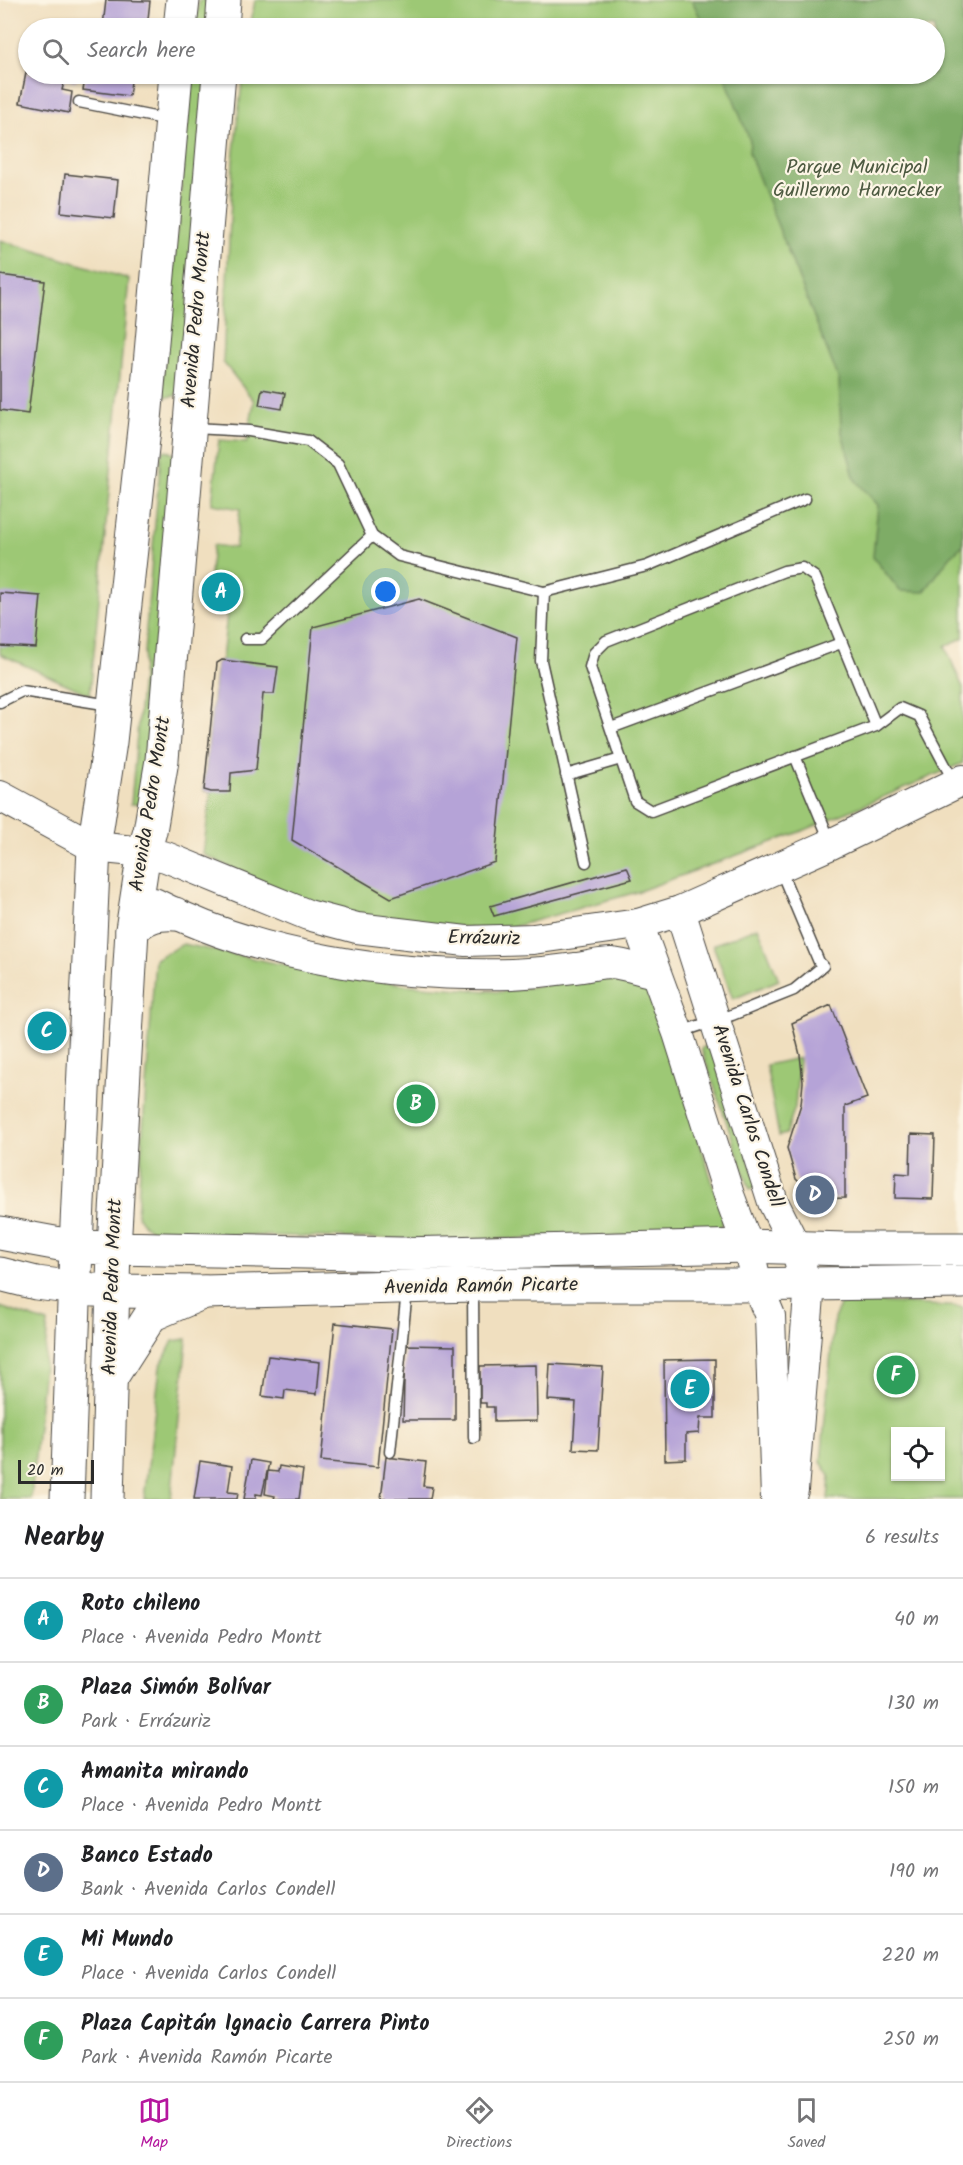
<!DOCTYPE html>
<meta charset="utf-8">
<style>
body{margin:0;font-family:Kalam,sans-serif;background:#f6f6f6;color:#202124}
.controls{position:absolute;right:18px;bottom:18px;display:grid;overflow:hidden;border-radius:0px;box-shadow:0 2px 4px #0004}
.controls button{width:54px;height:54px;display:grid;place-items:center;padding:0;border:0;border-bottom:2px solid #e0e0e0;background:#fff;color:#202124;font:30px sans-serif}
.scale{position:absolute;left:18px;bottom:15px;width:76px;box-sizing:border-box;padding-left:6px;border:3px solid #2b2b2b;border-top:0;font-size:16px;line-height:21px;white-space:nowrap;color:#2b2b2b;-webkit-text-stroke:4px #fcf5e5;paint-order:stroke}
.you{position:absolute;left:386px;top:592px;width:21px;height:21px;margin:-15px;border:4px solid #fff;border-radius:50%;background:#1a73e8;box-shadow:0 0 0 9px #1a73e833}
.badge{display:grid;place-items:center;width:39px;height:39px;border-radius:50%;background:#b5179e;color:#fff;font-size:20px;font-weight:700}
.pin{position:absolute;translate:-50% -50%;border:3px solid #fff;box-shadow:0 2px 6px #0006}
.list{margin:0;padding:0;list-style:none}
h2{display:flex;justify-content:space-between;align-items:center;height:78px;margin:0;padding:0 24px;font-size:26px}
h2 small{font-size:20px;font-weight:400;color:#757577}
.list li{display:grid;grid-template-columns:39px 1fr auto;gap:18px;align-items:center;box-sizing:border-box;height:84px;padding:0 24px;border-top:2px solid #e0e0e0}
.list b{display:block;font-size:22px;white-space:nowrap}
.list p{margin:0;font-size:20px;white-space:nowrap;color:#757577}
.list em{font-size:20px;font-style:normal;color:#757577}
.icon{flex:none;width:33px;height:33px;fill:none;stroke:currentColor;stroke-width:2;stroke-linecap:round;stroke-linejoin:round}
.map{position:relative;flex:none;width:963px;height:1499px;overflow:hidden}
.search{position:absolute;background:#fff;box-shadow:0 2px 4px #0004;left:18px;right:18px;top:18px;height:66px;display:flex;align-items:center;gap:15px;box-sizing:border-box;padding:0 21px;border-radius:33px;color:#757577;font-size:22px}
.sheet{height:582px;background:#fff}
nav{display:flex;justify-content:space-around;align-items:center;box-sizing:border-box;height:84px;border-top:2px solid #e0e0e0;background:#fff;font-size:16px;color:#757577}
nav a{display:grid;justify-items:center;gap:3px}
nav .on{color:#b5179e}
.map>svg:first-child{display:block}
.green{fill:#9dc874;stroke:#647a50;stroke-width:1.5;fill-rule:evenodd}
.forest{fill:#7eac66;stroke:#546c48;stroke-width:1.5}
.building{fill:#b5a3d7}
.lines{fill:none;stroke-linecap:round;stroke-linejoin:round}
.service-casing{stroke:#494641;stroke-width:13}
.secondary-casing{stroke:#494641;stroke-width:32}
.primary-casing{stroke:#494641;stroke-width:35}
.trunk-casing{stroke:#494641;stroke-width:35}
.service{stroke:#fff;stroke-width:10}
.secondary{stroke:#fff;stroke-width:30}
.primary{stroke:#fff;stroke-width:33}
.trunk{stroke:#fff;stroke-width:33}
.labels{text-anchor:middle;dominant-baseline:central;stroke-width:4.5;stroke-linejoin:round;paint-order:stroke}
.park-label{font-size:20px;fill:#4d5a41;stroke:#fcf5e5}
.street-label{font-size:20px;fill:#2b2b2b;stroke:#fcf5e5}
</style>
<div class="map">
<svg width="963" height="1499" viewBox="0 0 963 1499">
<rect width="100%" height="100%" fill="#fcf5e5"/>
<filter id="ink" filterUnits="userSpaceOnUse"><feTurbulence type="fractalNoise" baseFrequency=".0167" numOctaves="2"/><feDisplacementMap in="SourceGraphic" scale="12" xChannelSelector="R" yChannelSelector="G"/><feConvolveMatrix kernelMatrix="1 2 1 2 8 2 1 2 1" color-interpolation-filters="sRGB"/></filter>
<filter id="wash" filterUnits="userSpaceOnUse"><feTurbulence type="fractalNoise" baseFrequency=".008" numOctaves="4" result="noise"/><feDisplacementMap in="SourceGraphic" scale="24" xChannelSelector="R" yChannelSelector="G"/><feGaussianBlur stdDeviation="1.35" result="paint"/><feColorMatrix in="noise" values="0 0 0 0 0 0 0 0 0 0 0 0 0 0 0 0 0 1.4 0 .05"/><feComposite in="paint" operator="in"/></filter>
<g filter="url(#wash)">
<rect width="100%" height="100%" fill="#f0dfbf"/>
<!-- green -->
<g class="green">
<path d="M199 0H215L212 28H196Z"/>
<path d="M255 0H963V638L945 646 963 688V763L805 830 637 892 498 931 326 914 203 854 211 792 204 790 217 663 222 659 227 615 206 613 213 545 235 548 240 509 212 504 219 440 247 442 254 401 223 362 233 160 243 74H934V28H250Z"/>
<path d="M192 74H208L180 389 175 396 166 397 162 389Z"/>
<path d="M0 240 129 279 90 695 0 654Z"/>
<path d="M165 450 170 452 175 456 144 804H131L161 454Z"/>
<path d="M758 927 779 980 733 999 713 945Z"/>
<path d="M183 944 275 963 408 985 502 992 615 973 651 988 724 1219 717 1235 444 1240 155 1233 144 1225 137 1215 155 959Z"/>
<path d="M711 1045 758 1186 750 1190 701 1048Z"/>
<path d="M799 1058 795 1107 786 1134 779 1136 766 1065Z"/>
<path d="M842 1300 963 1307V1499H828L830 1476 821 1462 834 1319ZM896 1432H940V1476H896Z"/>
<path d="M0 1307 48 1323 31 1499H0Z"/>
<path d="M187 1339 171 1499H144L160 1367 173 1341Z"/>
</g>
<!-- forest -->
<path class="forest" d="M692 0H963V545L950 557 924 592 900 591 873 557 878 505 855 480 841 429 839 380 749 153 750 141 724 74H934V28H705Z"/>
<g id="blocks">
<!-- building -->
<g class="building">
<path d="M106 0 150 1 147 28 103 26Z"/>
<path d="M27 68 28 74H77L76 81 65 79 62 90 72 92 69 113 20 103Z"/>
<path d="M86 74H132L129 96 83 90Z"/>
<path d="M65 174 118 180 114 218 61 212Z"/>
<path d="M0 275 45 281 28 414 0 410Z"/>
<path d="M262 389 285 393 282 409 259 405Z"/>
<path d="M0 593 41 596 36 648 0 646Z"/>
<path d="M419 599 517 637 495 862 391 898 292 840 313 627Z"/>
<path d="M222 660 278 667 274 694H263L256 770 231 773 230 792H211L204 790 217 663Z"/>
<path d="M627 867 632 879 494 916 490 906Z"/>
<path d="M831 1005 867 1098 845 1106V1198L817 1199 796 1179 787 1148 801 1104 803 1082 800 1055 792 1023Z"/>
<path d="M911 1134 935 1135 933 1199 895 1198 896 1173 910 1174Z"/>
<path d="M335 1323 392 1329 378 1467 321 1461Z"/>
<path d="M405 1345 455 1346V1420H403Z"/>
<path d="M268 1356 320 1362 317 1394 285 1390 284 1399 262 1396Z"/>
<path d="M715 1359V1418H700L699 1433 686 1434V1459L665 1460 664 1360Z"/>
<path d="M550 1364 603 1367 598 1450 573 1449 576 1402 548 1400Z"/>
<path d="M536 1365 537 1421 494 1422V1407H486V1403H480V1366Z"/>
<path d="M386 1457 426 1462 423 1486 432 1487 430 1499H381Z"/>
<path d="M251 1460 269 1463 262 1495 256 1494V1499H244Z"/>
<path d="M200 1461 232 1466 228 1492 238 1493 237 1499H194Z"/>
<path d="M279 1466 303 1470 299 1499H274L275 1496 265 1494 268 1471 278 1472Z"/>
</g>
</g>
</g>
<g filter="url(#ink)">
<use href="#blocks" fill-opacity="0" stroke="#494641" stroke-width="1.5"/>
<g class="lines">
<!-- service casing -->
<g class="service-casing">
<g id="service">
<path d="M79 102 169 120"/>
<path d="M194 428 249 431 308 441 338 464 372 536 399 556 544 592 647 566 805 499"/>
<path d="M544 592 541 661 586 862"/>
<path d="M245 639H262L372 536"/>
<path d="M0 702 22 691 110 705"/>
<path d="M876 726 815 577 802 568 784 571 606 641 594 653 590 667 635 801 651 811 876 726 900 708 919 716 954 782"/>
<path d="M611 728 841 643"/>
<path d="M795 756 830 841"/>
<path d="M566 775 621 759"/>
<path d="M680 1032 732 1015 794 990 823 966 819 962 780 869"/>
<path d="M473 1288 474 1438"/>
<path d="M390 1452 407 1291"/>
</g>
</g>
<!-- secondary casing -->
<g class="secondary-casing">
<g id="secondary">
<path d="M0 796 94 847 144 852 166 857 308 915 357 928 466 941 533 939 638 924 680 911 831 844 963 780"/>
<path d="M154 903C258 958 395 977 512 974 533 973 554 971 575 968 587 967 599 963 611 963 625 964 641 970 655 973"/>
<path d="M680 911 773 1202 796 1248 809 1296 793 1490 790 1499"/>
<path d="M638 924 678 1033 729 1195 748 1246 757 1285 770 1316 776 1499"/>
</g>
</g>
<!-- primary casing -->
<g class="primary-casing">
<g id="primary">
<path d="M180 28 183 0"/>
<path d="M222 28 224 0"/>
<path d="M219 74 162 760 150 831 144 852 132 930 114 1248 401 1254 748 1246 845 1249H963"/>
<path d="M132 930C144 917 156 913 175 914"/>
<path d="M76 1247 94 847 110 742 145 420 176 74"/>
<path d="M111 1291 204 1292 473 1285H739L963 1282"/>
</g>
</g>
<!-- trunk casing -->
<g class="trunk-casing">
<g id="trunk">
<path d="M0 1233 76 1247 114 1248 107 1499"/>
<path d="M0 1274 36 1283 94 1290"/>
<path d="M110 1379 151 1315 204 1292"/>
<path d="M67 1499 76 1247"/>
</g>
</g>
<!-- service -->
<use href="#service" class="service"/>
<!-- secondary -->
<use href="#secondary" class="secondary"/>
<!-- primary -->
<use href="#primary" class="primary"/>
<!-- trunk -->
<use href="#trunk" class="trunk"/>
</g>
</g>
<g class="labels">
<!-- park labels -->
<g class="park-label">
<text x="857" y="168">Parque Municipal<tspan x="857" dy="23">Guillermo Harnecker</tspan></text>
</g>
<!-- street labels -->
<g class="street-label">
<text transform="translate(197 320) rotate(-85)">Avenida Pedro Montt</text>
<text transform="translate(151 804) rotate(-81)">Avenida Pedro Montt</text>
<text transform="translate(484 939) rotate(1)">Errázuriz</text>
<text transform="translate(747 1116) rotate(72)">Avenida Carlos Condell</text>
<text transform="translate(113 1287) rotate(-88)">Avenida Pedro Montt</text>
<text transform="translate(481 1287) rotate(-1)">Avenida Ramón Picarte</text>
</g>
</g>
</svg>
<div class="controls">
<button><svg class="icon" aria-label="locate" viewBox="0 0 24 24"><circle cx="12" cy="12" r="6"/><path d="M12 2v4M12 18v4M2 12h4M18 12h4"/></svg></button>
</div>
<div class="scale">20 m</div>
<div class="you"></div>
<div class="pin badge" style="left:221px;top:592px;background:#0f9aa8">A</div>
<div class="pin badge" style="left:416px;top:1104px;background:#2e9e5b">B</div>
<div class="pin badge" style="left:47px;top:1031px;background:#0f9aa8">C</div>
<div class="pin badge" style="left:815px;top:1195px;background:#5c6f8a">D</div>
<div class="pin badge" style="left:690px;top:1389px;background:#0f9aa8">E</div>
<div class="pin badge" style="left:896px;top:1375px;background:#2e9e5b">F</div>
<div class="search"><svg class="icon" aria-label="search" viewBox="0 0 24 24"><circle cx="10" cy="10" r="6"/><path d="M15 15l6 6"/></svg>Search here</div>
</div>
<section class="sheet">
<h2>Nearby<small>6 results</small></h2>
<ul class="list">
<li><span class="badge" style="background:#0f9aa8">A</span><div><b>Roto chileno</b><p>Place · Avenida Pedro Montt</p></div><em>40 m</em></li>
<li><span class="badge" style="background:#2e9e5b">B</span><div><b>Plaza Simón Bolívar</b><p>Park · Errázuriz</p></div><em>130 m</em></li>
<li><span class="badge" style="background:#0f9aa8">C</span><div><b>Amanita mirando</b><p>Place · Avenida Pedro Montt</p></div><em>150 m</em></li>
<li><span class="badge" style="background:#5c6f8a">D</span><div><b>Banco Estado</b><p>Bank · Avenida Carlos Condell</p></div><em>190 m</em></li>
<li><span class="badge" style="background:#0f9aa8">E</span><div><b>Mi Mundo</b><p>Place · Avenida Carlos Condell</p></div><em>220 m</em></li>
<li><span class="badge" style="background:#2e9e5b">F</span><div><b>Plaza Capitán Ignacio Carrera Pinto</b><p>Park · Avenida Ramón Picarte</p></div><em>250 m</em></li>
</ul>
</section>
<nav>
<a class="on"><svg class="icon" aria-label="map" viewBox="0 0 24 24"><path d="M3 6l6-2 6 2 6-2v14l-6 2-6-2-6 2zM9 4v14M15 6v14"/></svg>Map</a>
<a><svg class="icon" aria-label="directions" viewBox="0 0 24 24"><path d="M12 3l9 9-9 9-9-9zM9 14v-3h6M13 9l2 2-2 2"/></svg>Directions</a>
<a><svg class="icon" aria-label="saved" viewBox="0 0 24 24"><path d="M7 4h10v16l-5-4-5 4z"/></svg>Saved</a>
</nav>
